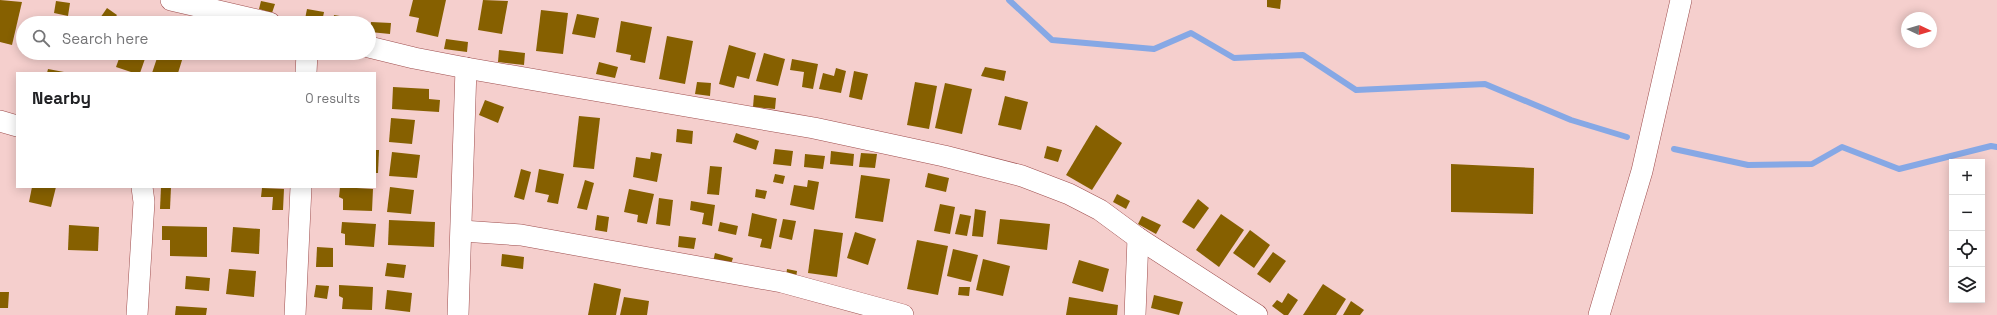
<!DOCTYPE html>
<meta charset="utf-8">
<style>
body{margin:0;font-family:"Space Grotesk",sans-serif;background:#f2f2f2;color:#202124}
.controls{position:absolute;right:12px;bottom:12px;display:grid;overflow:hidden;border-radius:0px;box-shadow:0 2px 10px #0003}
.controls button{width:36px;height:36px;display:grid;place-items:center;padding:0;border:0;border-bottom:1px solid #e0e0e0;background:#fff;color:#202124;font:20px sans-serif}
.compass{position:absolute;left:1901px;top:12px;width:36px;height:36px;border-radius:50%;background:#fff;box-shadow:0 2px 10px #0003;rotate:94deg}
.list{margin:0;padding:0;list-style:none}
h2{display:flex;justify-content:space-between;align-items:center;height:52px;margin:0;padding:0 16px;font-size:17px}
h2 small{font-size:13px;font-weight:400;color:#757577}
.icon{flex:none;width:22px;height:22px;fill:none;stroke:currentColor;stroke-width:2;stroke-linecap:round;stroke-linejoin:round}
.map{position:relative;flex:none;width:1997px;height:315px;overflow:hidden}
.search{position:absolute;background:#fff;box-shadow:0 2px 10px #0003;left:16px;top:16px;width:360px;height:44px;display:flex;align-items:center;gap:10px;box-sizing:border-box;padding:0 14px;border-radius:22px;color:#757577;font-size:15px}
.panel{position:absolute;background:#fff;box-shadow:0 2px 10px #0003;left:16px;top:72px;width:360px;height:116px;border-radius:0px}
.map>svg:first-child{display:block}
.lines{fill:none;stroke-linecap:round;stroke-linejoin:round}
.stream{stroke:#86a8e5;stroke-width:6}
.building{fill:#866000}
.minor-casing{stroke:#9e4e4e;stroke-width:22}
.minor{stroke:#fff;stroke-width:21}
</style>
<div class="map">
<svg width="1997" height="315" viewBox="0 0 1997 315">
<rect width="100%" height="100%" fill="#f5cfcd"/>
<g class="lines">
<!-- stream -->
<g class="stream">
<path d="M1009 0 1052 40 1154 49 1191 33 1234 58 1303 55 1356 90 1485 84 1571 120 1627 137"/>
<path d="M1674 149 1748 165 1812 164 1842 147 1899 169 1991 146 1997 147"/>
</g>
</g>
<!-- building -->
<g class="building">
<path d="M0 0 22 2 12 45 0 42Z"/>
<path d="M413 0H446L438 37 416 32 419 18 409 16Z"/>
<path d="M483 0 508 1 502 34 478 30Z"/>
<path d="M1267 0H1281L1280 9 1267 7Z"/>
<path d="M56 1 70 3 68 16 54 13Z"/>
<path d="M261 1 275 4 272 13 259 9Z"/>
<path d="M107 8 117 15 111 23H100L98 21Z"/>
<path d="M307 9 324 12 322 22 305 19Z"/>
<path d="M541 10 568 13 563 54 536 51Z"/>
<path d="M577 14 599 18 595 38 572 34Z"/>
<path d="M334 15 357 19 356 23H333Z"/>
<path d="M621 21 652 27 645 63 630 60 631 55 616 52Z"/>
<path d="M371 22 391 23 390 34 370 32Z"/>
<path d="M667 36 693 41 685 84 659 79Z"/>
<path d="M446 39 468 42 467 52 444 49Z"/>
<path d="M729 45 756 53 749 79 737 76 734 88 719 84Z"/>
<path d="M499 50 525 53 524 65 498 62Z"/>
<path d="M121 53H147L140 73H134L116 67Z"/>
<path d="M764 53 785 59 778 86 756 81Z"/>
<path d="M173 54 183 57 178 73H152L158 55 171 59Z"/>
<path d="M792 59 818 64 813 89 802 87 804 72 790 70Z"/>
<path d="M599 62 618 67 615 78 596 74Z"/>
<path d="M985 67 1006 71 1004 81 981 76Z"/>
<path d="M836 68 846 71 841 93 819 89 823 73 834 76Z"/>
<path d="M48 69 64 72V73H47Z"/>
<path d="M854 71 868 74 862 100 849 97Z"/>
<path d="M697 82 711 83 710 96 695 94Z"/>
<path d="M915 82 937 86 929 129 907 125Z"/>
<path d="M945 83 972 89 962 134 935 128Z"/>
<path d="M393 87 429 89V99L440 100 439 112 392 109Z"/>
<path d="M754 95 776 98 775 109 753 107Z"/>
<path d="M1005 96 1028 102 1021 130 998 125Z"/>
<path d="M485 100 504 107 498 123 479 115Z"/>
<path d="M579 116 600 118 594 169 573 167Z"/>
<path d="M391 118 415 120 412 144 389 142Z"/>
<path d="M1096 125 1122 143 1092 190 1066 175Z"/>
<path d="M677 129 693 131 692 144 676 142Z"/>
<path d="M736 133 759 141 756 150 733 142Z"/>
<path d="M1047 146 1062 150 1058 162 1044 158Z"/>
<path d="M775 149 793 151 791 166 773 164Z"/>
<path d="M375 150H379L378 173H375Z"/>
<path d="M831 151 854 154 853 166 830 164Z"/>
<path d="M392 152 420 155 417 178 389 176Z"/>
<path d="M651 152 662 154 657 182 633 177 636 157 650 159Z"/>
<path d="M861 153 877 154 875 168 859 167Z"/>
<path d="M805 154 825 156 823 169 804 167Z"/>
<path d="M1451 164 1534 168 1533 214 1451 212Z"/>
<path d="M710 166 722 167 719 195 707 194Z"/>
<path d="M521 169 531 172 524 200 514 197Z"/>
<path d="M539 169 564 174 558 204 547 202 549 195 535 192Z"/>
<path d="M928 173 949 178 946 192 925 187Z"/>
<path d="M775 174 785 176 783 184 773 182Z"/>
<path d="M861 175 890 179 883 222 855 218Z"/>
<path d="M585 180 594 183 587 210 577 208Z"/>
<path d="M808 180 819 182 814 210 790 205 794 185 807 187Z"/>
<path d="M32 187H56L51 207 29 202Z"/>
<path d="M161 187H171L170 209H160Z"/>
<path d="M340 187 373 189 372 211 343 210V199L339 197Z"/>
<path d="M390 187 414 190 411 214 387 212Z"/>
<path d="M262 188 284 189 283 210H272L273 197H261Z"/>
<path d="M629 189 654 194 647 224 637 222 638 215 624 212Z"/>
<path d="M756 189 767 191 765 199 755 197Z"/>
<path d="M1117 194 1130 201 1126 209 1113 202Z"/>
<path d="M659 198 673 200 670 226 656 224Z"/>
<path d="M1198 199 1209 208 1194 229 1182 222Z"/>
<path d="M691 201 715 205 712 226 702 224 704 213 690 210Z"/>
<path d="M940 204 955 207 950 234 934 231Z"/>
<path d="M975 209 986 211 983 237 972 236Z"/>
<path d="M752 213 777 219 771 249 760 247 762 239 748 236Z"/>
<path d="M960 214 971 216 967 236 955 234Z"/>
<path d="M1221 214 1244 230 1219 267 1196 250Z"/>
<path d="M597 215 609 217 607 232 595 230Z"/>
<path d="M1142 216 1161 225 1156 234 1138 224Z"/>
<path d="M783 219 796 221 792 240 779 237Z"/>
<path d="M1000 219 1050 224 1047 250 997 244Z"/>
<path d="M389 220 435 222 434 247 388 245Z"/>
<path d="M342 222 376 224 374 247 345 245V234L341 233Z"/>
<path d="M720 222 738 226 736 235 718 231Z"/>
<path d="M69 225 99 227 98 251 68 250Z"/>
<path d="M162 226 207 227V257L170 256V240H162Z"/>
<path d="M233 227 260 229 259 254 231 252Z"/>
<path d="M814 229 843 233 837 277 808 273Z"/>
<path d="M1250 230 1270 245 1254 268 1233 253Z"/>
<path d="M855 232 876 239 868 265 847 258Z"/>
<path d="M679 236 696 238 694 249 678 247Z"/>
<path d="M917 240 948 246 938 295 907 289Z"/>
<path d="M317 247 333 248V267H316Z"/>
<path d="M953 249 978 255 971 282 947 276Z"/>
<path d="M1273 252 1286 261 1270 283 1257 274Z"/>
<path d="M715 253 733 258 730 267 713 262Z"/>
<path d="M502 254 524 257 523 269 501 266Z"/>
<path d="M983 259 1010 266 1003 296 976 290Z"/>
<path d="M1079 260 1109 269 1103 292 1072 283Z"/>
<path d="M387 263 406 265 404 278 385 276Z"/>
<path d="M229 269 256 271 254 297 226 294Z"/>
<path d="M787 269 797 271 796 278 786 276Z"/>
<path d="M186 276 210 278 209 291 185 289Z"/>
<path d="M594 283 621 289 616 315H588Z"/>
<path d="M1323 284 1346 299 1336 315H1303Z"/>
<path d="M316 285 329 286 327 299 314 297Z"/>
<path d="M339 285 373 287 372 310 342 309 343 298 339 296Z"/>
<path d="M959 287H970L969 296 958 295Z"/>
<path d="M387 290 412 293 410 312 385 309Z"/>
<path d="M0 292H9L8 308H0Z"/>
<path d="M1288 293 1298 300 1288 315H1284L1272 306 1277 300 1282 303Z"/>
<path d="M1154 295 1183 302 1179 315 1151 308Z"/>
<path d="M624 297 649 301 647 315H620Z"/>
<path d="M1069 297 1118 305 1117 315H1066Z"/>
<path d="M1351 301 1364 310 1360 315H1343Z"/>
<path d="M176 306 207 308 206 315H175Z"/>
</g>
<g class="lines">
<!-- minor casing -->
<g class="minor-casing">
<g id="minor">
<path d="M171 0 270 23"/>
<path d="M369 47 414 58 466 68 814 128 944 156 1022 176 1069 194 1100 210 1138 238 1257 315"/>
<path d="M306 73 307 53"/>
<path d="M0 121 17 126"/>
<path d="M462 231 521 235 782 282 903 315"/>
<path d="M137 315 144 202 142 187"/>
<path d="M295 315 301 187"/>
<path d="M458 315 466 68"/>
<path d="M1135 315 1138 238"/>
<path d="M1599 315 1642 171 1681 0"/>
</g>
</g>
<!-- minor -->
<use href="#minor" class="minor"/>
</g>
</svg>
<div class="controls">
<button>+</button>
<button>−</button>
<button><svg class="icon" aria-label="locate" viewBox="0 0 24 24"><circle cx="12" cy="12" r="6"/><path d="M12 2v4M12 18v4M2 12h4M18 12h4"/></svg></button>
<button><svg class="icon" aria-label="layers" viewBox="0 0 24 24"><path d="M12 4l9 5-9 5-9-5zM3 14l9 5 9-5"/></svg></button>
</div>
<svg class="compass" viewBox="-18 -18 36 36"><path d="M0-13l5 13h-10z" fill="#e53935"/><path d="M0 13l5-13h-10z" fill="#757577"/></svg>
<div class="search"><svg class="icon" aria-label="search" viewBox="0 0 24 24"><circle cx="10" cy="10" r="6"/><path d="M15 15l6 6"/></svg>Search here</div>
<section class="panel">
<h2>Nearby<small>0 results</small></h2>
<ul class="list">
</ul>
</section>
</div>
